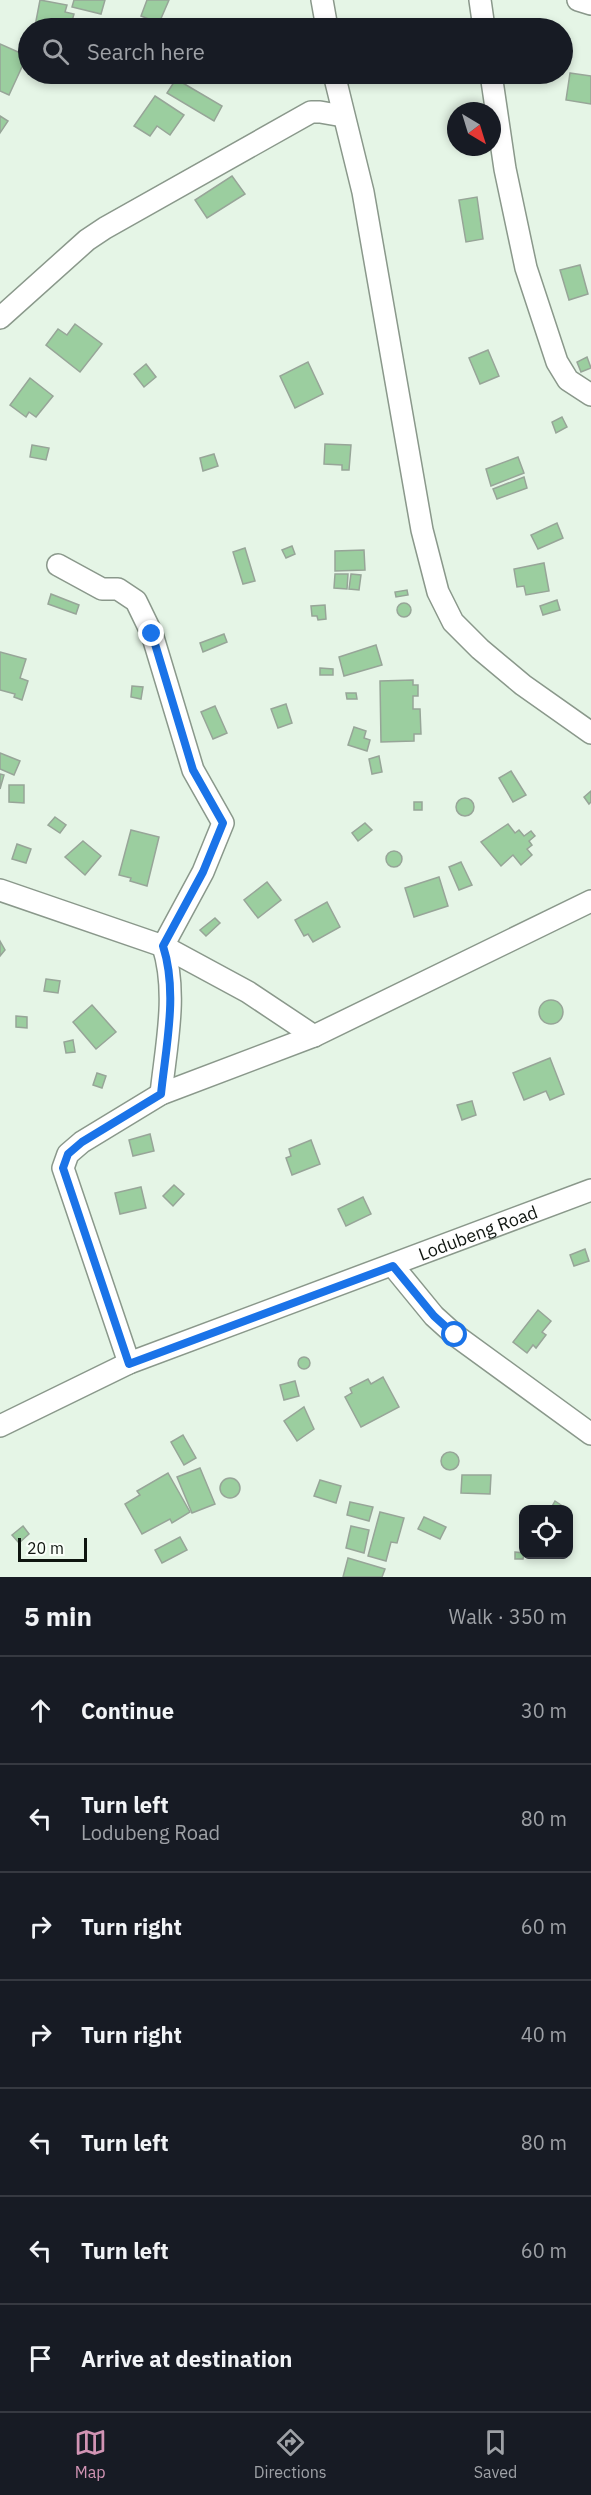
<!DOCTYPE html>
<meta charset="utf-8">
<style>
body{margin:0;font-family:"IBM Plex Sans",sans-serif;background:#242831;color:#f1f3f6}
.controls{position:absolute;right:18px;bottom:18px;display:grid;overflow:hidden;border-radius:12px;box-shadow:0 3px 9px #0003}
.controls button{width:54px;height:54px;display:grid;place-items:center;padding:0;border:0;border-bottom:2px solid #363941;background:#171b24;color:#f1f3f6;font:30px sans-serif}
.compass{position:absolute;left:447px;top:102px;width:54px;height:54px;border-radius:50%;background:#171b24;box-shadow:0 3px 9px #0003;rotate:142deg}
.scale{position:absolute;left:18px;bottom:15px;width:69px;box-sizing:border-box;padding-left:6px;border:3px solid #0f1510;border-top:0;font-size:16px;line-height:21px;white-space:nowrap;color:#0f1510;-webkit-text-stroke:4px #f9fff9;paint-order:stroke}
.stop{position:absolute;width:18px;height:18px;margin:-14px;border:4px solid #1a73e8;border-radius:50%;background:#fff}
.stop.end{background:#1a73e8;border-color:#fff;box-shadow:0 2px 6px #0008}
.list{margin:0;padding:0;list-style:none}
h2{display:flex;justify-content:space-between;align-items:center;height:78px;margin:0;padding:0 24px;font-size:26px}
h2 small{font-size:20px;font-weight:400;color:#9ea1a6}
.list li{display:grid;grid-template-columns:39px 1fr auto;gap:18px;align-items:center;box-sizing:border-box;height:108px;padding:0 24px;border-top:2px solid #363941}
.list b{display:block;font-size:22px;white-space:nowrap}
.list p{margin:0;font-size:20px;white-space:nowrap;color:#9ea1a6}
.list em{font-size:20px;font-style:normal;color:#9ea1a6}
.icon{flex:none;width:33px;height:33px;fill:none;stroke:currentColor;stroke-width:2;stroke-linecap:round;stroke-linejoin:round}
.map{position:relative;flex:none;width:591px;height:1577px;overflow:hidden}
.search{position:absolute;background:#171b24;box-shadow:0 3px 9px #0003;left:18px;right:18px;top:18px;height:66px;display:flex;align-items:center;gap:15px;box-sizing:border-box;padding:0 21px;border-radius:33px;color:#9ea1a6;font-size:22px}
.sheet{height:834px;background:#171b24}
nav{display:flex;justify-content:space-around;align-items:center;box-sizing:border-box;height:84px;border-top:2px solid #363941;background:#171b24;font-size:16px;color:#9ea1a6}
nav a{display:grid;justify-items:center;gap:3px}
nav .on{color:#d194b4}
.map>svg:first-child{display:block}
.building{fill:#9bce9f;stroke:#97a598;stroke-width:1.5}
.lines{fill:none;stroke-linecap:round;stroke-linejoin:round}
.minor-casing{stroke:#8a988b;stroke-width:24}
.minor{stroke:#fff;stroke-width:21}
.route{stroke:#1a73e8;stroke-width:8}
.labels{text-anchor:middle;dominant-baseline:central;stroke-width:4.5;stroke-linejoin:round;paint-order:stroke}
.street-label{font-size:18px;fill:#0f1510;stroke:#f9fff9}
</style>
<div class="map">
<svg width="591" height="1577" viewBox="0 0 591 1577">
<rect width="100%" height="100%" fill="#e5f5e6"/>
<!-- building -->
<g class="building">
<path d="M40 0 67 5 65 12 74 14 70 28 35 26Z"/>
<path d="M74 0H105L101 14 72 7Z"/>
<path d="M147 0H169L159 23 141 16Z"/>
<path d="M398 23 400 28H378Z"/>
<path d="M0 44 27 56 9 95 0 91Z"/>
<path d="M570 73 591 76V104L566 100Z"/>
<path d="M176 79 222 106 214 121 167 93Z"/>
<path d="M155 96 184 115 170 135 157 126 150 136 134 126Z"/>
<path d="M0 116 8 121 0 133Z"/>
<path d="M232 176 245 194 207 218 195 200Z"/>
<path d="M477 197 483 239 466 242 459 200Z"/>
<path d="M580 265 588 294 569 300 560 270Z"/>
<path d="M75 324 102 344 80 372 46 345 58 329 67 335Z"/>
<path d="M488 350 499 376 480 384 469 358Z"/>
<path d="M587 357 591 368 581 372 577 362Z"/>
<path d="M308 362 323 394 295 408 280 376Z"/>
<path d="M146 364 156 377 144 387 134 374Z"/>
<path d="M30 378 53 396 36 417 29 412 26 417 10 405Z"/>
<path d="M562 417 567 427 556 433 552 422Z"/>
<path d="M325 444 351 445 349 470H342V465L324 464Z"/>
<path d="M32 445 49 448 46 460 30 457Z"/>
<path d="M214 454 218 466 203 471 200 458Z"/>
<path d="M518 457 524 473 491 486 486 469Z"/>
<path d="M524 477 527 488 497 499 493 489Z"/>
<path d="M557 523 563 538 538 549 531 535Z"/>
<path d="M292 546 295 554 286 558 282 550Z"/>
<path d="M245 548 255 581 243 584 233 552Z"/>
<path d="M364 550 365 570 335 571V551Z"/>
<path d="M544 563 549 591 526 595 524 586 517 587 514 569Z"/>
<path d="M335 574H348L347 589 334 588Z"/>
<path d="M351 574 361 575 359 590 349 589Z"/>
<path d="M407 590 408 595 396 597 395 592Z"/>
<path d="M51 594 79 605 76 614 48 604Z"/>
<path d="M557 600 560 610 543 615 540 606Z"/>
<circle cx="404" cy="610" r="7"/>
<path d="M325 605 326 619 318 620 317 616H312L311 606Z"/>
<path d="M224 634 227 642 203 652 200 643Z"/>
<path d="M376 645 382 665 344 676 339 657Z"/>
<path d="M0 652 26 659 20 678 28 681 22 700 14 697 15 694 0 690Z"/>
<path d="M320 668 333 669V675H320Z"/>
<path d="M413 680V685H418V696H413V709H420L421 734H414V741L381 742 380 681Z"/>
<path d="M132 686 143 687 141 699 131 697Z"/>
<path d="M346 693H356L357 699H347Z"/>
<path d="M286 704 292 723 278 728 271 709Z"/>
<path d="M215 706 227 733 213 739 201 712Z"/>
<path d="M354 727 366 731 364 738 370 740 367 751 348 745Z"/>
<path d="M0 753 20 761 14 775 0 769Z"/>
<path d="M379 756 382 772 372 774 369 759Z"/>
<path d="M511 771 526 795 513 802 499 778Z"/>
<path d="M0 774 4 775 0 789Z"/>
<path d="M9 785H24V803L9 802Z"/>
<path d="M591 791V802L589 804 584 797Z"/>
<circle cx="465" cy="807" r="9"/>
<rect x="414" y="802" width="8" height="8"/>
<path d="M55 817 66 825 60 833 48 825Z"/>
<path d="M365 823 372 830 358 841 352 833Z"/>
<path d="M508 824 515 833 519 830 524 836 531 831 535 836 529 841 532 845 527 849 532 855 521 865 513 855 501 866 481 842Z"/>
<path d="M131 830 159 837 147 886 130 881 131 878 119 875Z"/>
<path d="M83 841 101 856 85 875 65 857Z"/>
<path d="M17 844 31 849 26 863 12 859Z"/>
<circle cx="394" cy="859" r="8"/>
<path d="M461 862 472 885 459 890 449 867Z"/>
<path d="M439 877 448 906 414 917 405 888Z"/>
<path d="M267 882 281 900 258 918 244 900Z"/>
<path d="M327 902 340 927 313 942 308 934 304 936 295 920Z"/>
<path d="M215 918 220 923 206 936 200 930Z"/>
<path d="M0 941 5 950 0 956Z"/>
<path d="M46 979 60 981 58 993 44 991Z"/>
<circle cx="551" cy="1012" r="12"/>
<path d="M92 1005 116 1032 96 1049 73 1022Z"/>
<path d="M16 1016 27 1017V1028L16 1027Z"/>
<path d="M73 1040 75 1052 66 1053 64 1042Z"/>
<path d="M550 1058 564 1094 550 1100 546 1091 524 1100 513 1073Z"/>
<path d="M97 1073 106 1076 102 1088 93 1085Z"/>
<path d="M472 1101 476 1115 462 1120 457 1105Z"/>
<path d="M150 1134 154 1151 133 1156 129 1140Z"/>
<path d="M311 1140 320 1164 292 1175 286 1158 291 1156 289 1149Z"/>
<path d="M174 1185 184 1194 173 1206 163 1196Z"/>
<path d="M141 1187 146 1208 120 1214 115 1193Z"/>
<path d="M363 1197 371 1214 346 1226 338 1209Z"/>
<path d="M585 1249 589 1261 574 1266 570 1255Z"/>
<path d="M538 1310 551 1321 542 1332 546 1335 536 1348 533 1345 527 1353 513 1342Z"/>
<circle cx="304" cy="1363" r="6"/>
<path d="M383 1377 399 1407 361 1427 345 1397 352 1393 350 1388 368 1379 371 1384Z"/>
<path d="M295 1381 299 1396 284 1400 280 1385Z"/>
<path d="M304 1407 314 1429 297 1441 284 1421Z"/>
<path d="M183 1435 196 1458 184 1465 171 1442Z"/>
<circle cx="450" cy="1461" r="9"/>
<path d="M200 1468 215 1504 192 1513 177 1477Z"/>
<path d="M168 1473 190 1512 172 1523 170 1519 142 1534 125 1504 140 1495 137 1491Z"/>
<path d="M462 1475H491L490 1494 461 1493Z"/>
<circle cx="230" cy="1488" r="10"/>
<path d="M320 1480 341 1486 336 1503 314 1496Z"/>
<path d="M555 1501 564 1507 563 1510H550Z"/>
<path d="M350 1502 373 1507 369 1521 347 1515Z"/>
<path d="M380 1512 404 1518 397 1543 391 1542 386 1561 368 1556Z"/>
<path d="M424 1517 446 1527 440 1539 418 1529Z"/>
<path d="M23 1526 29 1534 19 1543 12 1535Z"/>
<path d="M351 1526 369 1530 364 1553 346 1548Z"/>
<path d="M180 1537 187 1550 162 1563 155 1550Z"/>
<path d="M515 1552 524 1553 523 1559H515Z"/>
<path d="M348 1558 385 1569 382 1577H343Z"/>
</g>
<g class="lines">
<!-- minor casing -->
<g class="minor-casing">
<g id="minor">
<path d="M322 0 327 28"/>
<path d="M480 0 484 28"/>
<path d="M578 0 591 4"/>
<path d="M334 74 363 192 422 530 438 592 453 622 480 649 523 685 591 733"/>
<path d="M491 74 505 169 526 268 557 362 568 380 591 395"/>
<path d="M0 318 87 240 105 228 311 112H320L343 116"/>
<path d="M58 565 102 589H118L136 601 152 634 193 770 223 823 203 872 163 946C178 993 166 1046 161 1094"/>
<path d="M0 890 163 946 248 992 314 1036"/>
<path d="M393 1266 434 1316 455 1335 591 1434"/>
<path d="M129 1363 63 1168 68 1154 82 1142 161 1094 314 1036 591 901"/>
<path id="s1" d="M0 1426 129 1363 591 1190"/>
</g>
</g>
<!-- minor -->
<use href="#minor" class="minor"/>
</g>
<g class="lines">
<!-- route -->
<path class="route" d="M152 634 193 770 223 823 203 872 163 946C178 992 166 1046 161 1094L82 1142 68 1154 63 1168 129 1364 393 1266 434 1316 455 1335"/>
</g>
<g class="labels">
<!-- street labels -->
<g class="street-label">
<text stroke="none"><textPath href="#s1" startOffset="516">Lodubeng Road</textPath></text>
</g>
</g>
</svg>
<div class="controls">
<button><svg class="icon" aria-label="locate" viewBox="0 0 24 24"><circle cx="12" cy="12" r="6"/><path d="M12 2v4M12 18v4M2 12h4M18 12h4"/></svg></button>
</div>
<svg class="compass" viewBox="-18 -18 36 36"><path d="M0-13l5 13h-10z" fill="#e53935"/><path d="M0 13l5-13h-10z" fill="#9ea1a6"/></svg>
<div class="scale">20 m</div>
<div class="stop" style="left:455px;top:1335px"></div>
<div class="stop end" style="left:152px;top:634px"></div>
<div class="search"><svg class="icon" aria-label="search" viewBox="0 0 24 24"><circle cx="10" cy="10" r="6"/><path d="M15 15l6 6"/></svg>Search here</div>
</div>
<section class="sheet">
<h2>5 min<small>Walk · 350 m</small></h2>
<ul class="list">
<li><svg class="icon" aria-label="ahead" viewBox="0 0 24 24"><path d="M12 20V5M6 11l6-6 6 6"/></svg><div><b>Continue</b></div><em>30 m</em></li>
<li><svg class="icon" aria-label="left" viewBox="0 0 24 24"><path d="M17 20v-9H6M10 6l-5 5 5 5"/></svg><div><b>Turn left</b><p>Lodubeng Road</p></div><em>80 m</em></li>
<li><svg class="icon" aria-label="right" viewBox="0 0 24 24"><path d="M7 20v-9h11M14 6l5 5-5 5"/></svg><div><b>Turn right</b></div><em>60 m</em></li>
<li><svg class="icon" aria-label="right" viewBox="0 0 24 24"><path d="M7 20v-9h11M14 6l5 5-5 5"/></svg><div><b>Turn right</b></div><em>40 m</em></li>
<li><svg class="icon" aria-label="left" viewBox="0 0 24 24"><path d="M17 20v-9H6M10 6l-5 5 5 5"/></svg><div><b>Turn left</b></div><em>80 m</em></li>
<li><svg class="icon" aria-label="left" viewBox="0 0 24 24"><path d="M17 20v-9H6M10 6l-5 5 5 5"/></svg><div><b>Turn left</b></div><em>60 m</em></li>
<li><svg class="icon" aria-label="arrive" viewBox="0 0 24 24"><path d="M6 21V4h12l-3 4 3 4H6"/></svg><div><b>Arrive at destination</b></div></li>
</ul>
</section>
<nav>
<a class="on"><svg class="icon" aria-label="map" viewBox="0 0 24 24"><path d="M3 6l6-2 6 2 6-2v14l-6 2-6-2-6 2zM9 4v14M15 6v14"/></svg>Map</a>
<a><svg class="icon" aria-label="directions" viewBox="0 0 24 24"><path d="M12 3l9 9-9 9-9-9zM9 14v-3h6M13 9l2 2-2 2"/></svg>Directions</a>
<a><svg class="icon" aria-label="saved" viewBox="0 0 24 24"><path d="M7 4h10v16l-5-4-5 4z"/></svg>Saved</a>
</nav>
